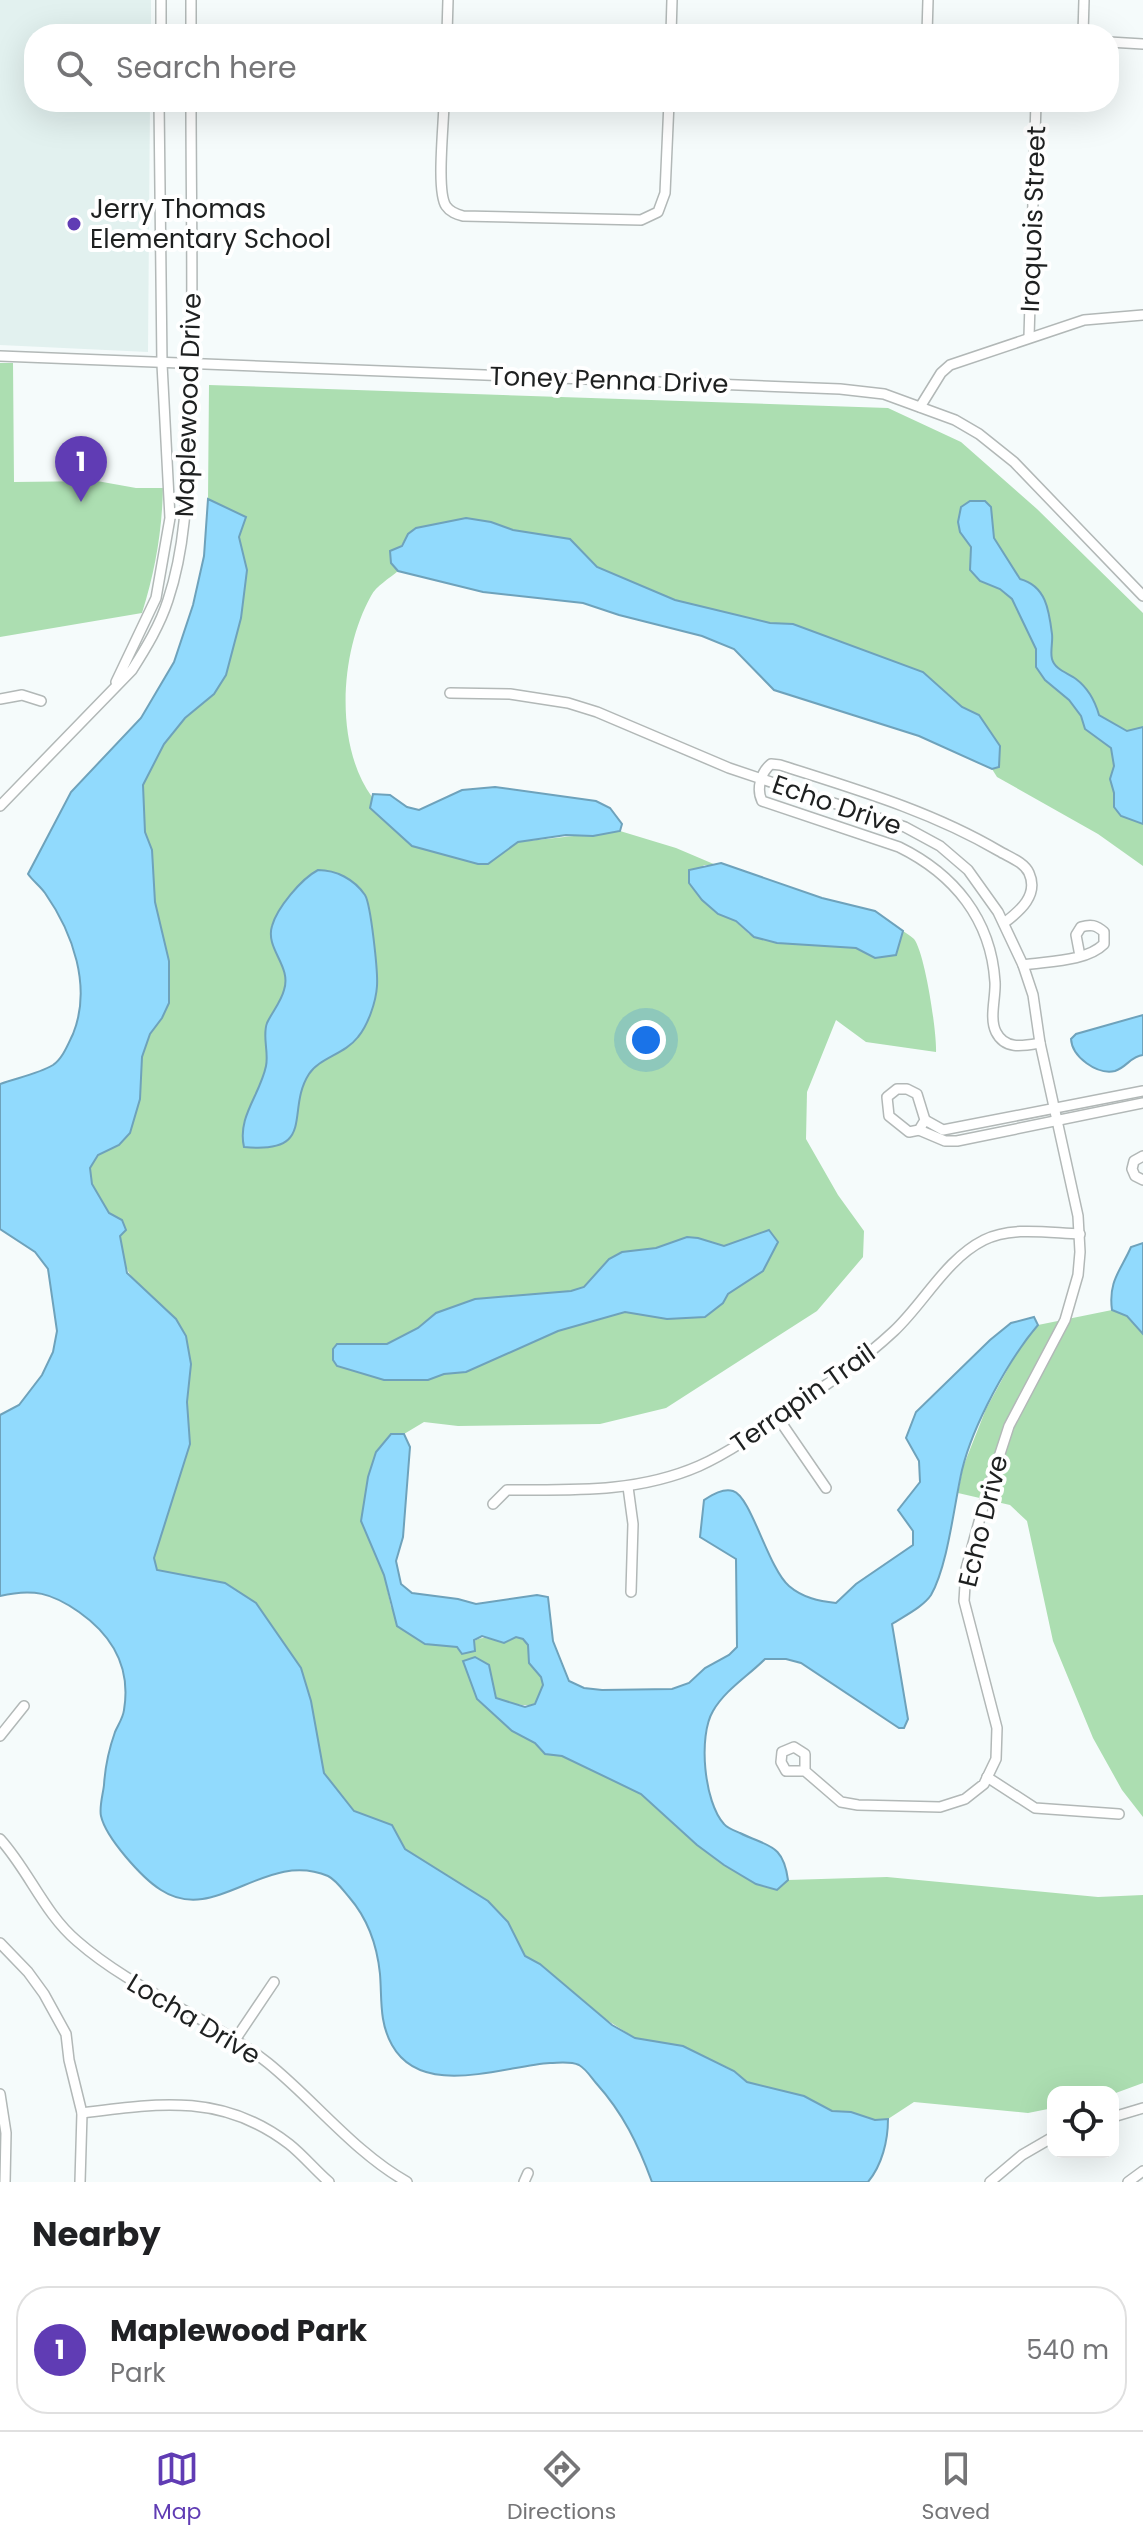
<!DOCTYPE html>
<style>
body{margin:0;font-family:Poppins,sans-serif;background:#f2f2f2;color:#202124}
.controls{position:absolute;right:24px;bottom:24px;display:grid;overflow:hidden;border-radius:16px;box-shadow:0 8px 32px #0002}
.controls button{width:72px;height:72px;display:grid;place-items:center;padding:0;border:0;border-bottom:2px solid #e0e0e0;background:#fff;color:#202124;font:40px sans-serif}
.you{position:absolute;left:646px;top:1040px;width:28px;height:28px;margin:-20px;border:6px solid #fff;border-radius:50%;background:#1a73e8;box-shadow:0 0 0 12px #1a73e833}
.badge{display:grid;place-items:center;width:52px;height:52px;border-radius:50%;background:#603cb4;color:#fff;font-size:26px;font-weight:700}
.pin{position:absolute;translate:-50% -66px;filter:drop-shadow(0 2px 4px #0008)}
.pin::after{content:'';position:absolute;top:42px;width:28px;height:24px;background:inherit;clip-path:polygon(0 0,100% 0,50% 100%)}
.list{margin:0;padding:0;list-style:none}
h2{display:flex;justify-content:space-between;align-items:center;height:104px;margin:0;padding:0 32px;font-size:34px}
h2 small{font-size:26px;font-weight:400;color:#757577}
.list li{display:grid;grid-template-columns:52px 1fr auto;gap:24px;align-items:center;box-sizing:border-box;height:128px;margin:0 16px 16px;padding:0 16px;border:2px solid #e0e0e0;border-radius:32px}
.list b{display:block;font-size:30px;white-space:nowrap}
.list p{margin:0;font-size:26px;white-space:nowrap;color:#757577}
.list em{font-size:26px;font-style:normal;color:#757577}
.icon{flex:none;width:44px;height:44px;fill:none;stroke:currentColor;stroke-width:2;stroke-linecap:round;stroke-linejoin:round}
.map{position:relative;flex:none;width:1143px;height:2182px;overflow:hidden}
.search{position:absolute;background:#fff;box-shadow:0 8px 32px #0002;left:24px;right:24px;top:24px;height:88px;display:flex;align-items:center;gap:20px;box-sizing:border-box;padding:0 28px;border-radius:32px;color:#757577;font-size:30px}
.sheet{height:248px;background:#fff}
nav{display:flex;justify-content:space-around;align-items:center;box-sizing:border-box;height:112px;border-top:2px solid #e0e0e0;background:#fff;font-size:22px;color:#757577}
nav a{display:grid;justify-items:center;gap:4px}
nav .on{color:#603cb4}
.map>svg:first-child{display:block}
.built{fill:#e2f1ef}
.green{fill:#acdeb1}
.water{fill:#91dafd;stroke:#6ea2bb;stroke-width:2}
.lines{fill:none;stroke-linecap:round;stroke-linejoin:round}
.minor-casing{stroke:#b2b8b7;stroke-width:12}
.minor{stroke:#fff;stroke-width:9}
.poi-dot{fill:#603cb4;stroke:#fff;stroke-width:3}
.labels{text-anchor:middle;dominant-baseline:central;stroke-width:8;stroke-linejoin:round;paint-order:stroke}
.poi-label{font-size:26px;fill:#1e2020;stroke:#fff;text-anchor:start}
.street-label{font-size:26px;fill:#1e2020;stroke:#fff}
</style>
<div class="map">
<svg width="1143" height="2182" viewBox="0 0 1143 2182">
<rect width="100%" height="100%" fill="#f5fbfb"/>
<!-- built -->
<path class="built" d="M0 0H151V34H34V102H150L148 352 0 345Z"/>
<!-- green -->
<g class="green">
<path d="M0 363H13L14 482 97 481 136 488H163C162 532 155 572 142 613L0 637Z"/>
<path d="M209 385 888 408 961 442 1037 509 1143 613V866L1098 834 997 777 992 769H996L989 730 979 715 962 707 923 672 793 624 770 623 675 600 597 567 569 539 513 530 491 522 466 518 408 534 391 563 398 571C390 578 376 586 371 596 340 651 334 745 372 797L370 808 412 846 478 864 492 861 518 842 620 831 676 848 716 865H704L689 883 702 900 718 914 735 921 749 934 777 943 856 948 875 957 896 955 903 931C907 934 911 936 914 939 925 953 937 1033 936 1052L866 1042 836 1020 807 1092 806 1139 838 1195 864 1231 863 1257 817 1311 666 1408 600 1424 458 1426 424 1422 404 1434H391L376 1452 368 1477 361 1521 384 1575 391 1607 425 1644 457 1647 462 1654C479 1634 480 1636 504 1643L516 1637 523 1639 528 1645 529 1663 541 1677 543 1685 535 1704C523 1708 495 1699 477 1699L512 1731 535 1743 545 1754 562 1756 641 1794 697 1845 724 1865 756 1884 777 1890 788 1880 887 1877 1098 1897 1143 1895V2083L1113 2094V2092H1053V2108L1028 2113 914 2102 888 2119 875 2120 851 2112 832 2111 804 2096 747 2082 734 2071 683 2046 635 2038 596 2013 540 1964 525 1956 508 1922 488 1901 405 1849 392 1825 354 1811 324 1773 311 1701 301 1668 256 1603 225 1583 157 1570 154 1559 190 1444 187 1402 191 1364 137 1283C120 1266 119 1243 122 1220L109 1213 92 1184 90 1168 98 1155 119 1145 136 1111 140 1099 142 1057 150 1034 162 1018 169 961 155 902 152 851 145 832 143 785 164 744 185 718 214 694 245 563 239 537 246 517 208 499Z"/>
<path d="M1112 1310 1127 1316 1143 1334V1817L1122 1790 1093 1738 1053 1641 1027 1521 1010 1505 958 1493 963 1467 986 1409 1022 1343 1038 1325Z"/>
</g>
<!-- water -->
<g class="water">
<path d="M208 499 246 517 239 537 247 570 241 618 226 675 214 694 185 718 164 744 143 785 145 832 152 850 155 902 169 961V1003L162 1018 150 1034 142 1057 140 1099 130 1133 119 1145 98 1155 90 1168 92 1184 109 1213 122 1220 126 1230 120 1236 127 1273 176 1319 186 1336 191 1364 187 1402 190 1444 154 1558 157 1570 225 1583 256 1603 301 1668 311 1701 324 1773 354 1811 392 1825 405 1849 488 1901 508 1922 525 1956 540 1964 612 2025 635 2038 683 2046 734 2071 747 2082 804 2096 832 2111 851 2112 875 2120 888 2119C888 2141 882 2165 868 2182H652C638 2144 623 2113 596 2083 591 2077 586 2069 579 2065 570 2061 559 2063 550 2063 503 2066 422 2099 392 2045 379 2022 382 1999 380 1974 377 1944 368 1919 349 1897 343 1890 336 1880 328 1876 265 1849 216 1926 161 1890 142 1878 106 1838 101 1816 99 1807 103 1794 104 1785 105 1768 109 1749 115 1732 118 1725 123 1718 124 1710 131 1668 113 1636 79 1612 52 1593 33 1588 0 1596V1415L19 1405 42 1375 53 1352 57 1331 48 1269 35 1252 0 1229V1084C16 1078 38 1074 53 1065 63 1058 68 1044 73 1034 92 987 73 933 45 893 40 886 33 881 28 874L71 792 141 718 174 662 193 605 204 556Z"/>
<path d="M970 501H985L991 507 994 538 1020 579C1046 586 1049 610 1052 634 1053 642 1050 652 1052 659 1055 670 1068 673 1076 679 1088 688 1095 701 1099 715L1127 731 1143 727V824L1121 816 1114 807V793L1110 779 1114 766 1111 748 1085 729 1081 716 1069 700 1045 680 1036 667V649L1012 599 1000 589 980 581 970 570 971 547 960 532 958 522 961 507Z"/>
<path d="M466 518 491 522 513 530 570 539 597 567 675 600 770 623 793 624 923 672 962 707 979 715 1000 746 999 767 992 769 919 736 774 690 734 649 702 636 619 615 583 603 483 592 398 571 391 563 390 551 402 546 408 534 416 528Z"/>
<path d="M495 787 596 801 610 808 622 824 620 831 593 836 566 835 518 842 488 864H478L412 846 370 808 373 794 390 795 407 807 419 810 462 790Z"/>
<path d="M721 863 822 898 875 911 903 931 896 955 875 958 856 948 777 943 754 937 736 921 718 914 702 900 689 883V870Z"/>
<path d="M318 870C336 870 354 879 365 895 371 905 378 972 377 986 376 1002 368 1025 358 1037 345 1054 319 1058 309 1074 285 1111 318 1154 244 1147 237 1117 260 1095 266 1066 269 1052 262 1036 267 1023 272 1012 281 1002 284 990 292 966 265 949 272 926 277 908 301 879 318 870Z"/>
<path d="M1143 1015V1055C1131 1056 1127 1067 1115 1071 1097 1075 1072 1057 1071 1039L1076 1034Z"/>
<path d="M769 1230 778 1242 763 1271 728 1294 723 1303 705 1317 667 1319 625 1312 558 1331 466 1372 444 1374 428 1380H384L337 1366 333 1360V1349L337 1344H387L418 1328 436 1313 475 1299 571 1291 584 1287 609 1259 622 1252 656 1248 687 1237 698 1238 724 1246Z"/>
<path d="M1143 1243V1334L1127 1316 1112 1310C1108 1281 1121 1270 1131 1247Z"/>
<path d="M1034 1317 1038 1325C1008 1360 973 1425 962 1470 954 1505 948 1565 931 1595 923 1607 904 1616 892 1624L908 1719 904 1728H899L801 1663 786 1659H765C748 1676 725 1690 713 1711 698 1736 704 1802 724 1824 727 1828 735 1831 740 1833 768 1847 783 1843 788 1880L777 1890 756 1884 724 1865 697 1845 641 1794 562 1756 545 1754 535 1743 512 1731 477 1699 463 1661 475 1657 489 1665 496 1698 525 1707 535 1704 543 1685 541 1677 529 1663 528 1645 523 1639 516 1637 504 1643 482 1636 474 1640 475 1651 462 1654 457 1647 425 1644 397 1626 384 1575 361 1521 368 1477 376 1452 391 1434H404L410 1447 403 1537 396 1561 401 1584 412 1593 458 1599 476 1604 537 1595 548 1597 553 1641 569 1681 584 1688 602 1690 672 1689 689 1683 705 1668 729 1655 737 1647 736 1559 700 1537 704 1500C712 1495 723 1488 733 1491 751 1496 768 1568 789 1586 803 1598 819 1601 836 1603L856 1584 913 1545V1531L898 1510 920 1482 919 1461 906 1438 916 1412 990 1340 1011 1323Z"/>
</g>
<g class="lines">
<!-- minor casing -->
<g class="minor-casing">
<g id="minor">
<path d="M191 0V34"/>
<path d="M161 34V0"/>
<path d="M447 34 448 0"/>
<path d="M671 34 672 0"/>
<path d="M927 34 928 0"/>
<path d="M1083 34 1084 0"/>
<path d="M1109 42 1143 44"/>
<path d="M444 102C444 123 436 191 446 206 450 212 456 214 463 216L641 220 658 212 665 193 669 102"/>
<path d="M1029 337 1036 102"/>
<path d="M0 356 840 389 884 394 955 420 979 434 1014 462 1143 596"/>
<path d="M920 407 941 373 950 365 1084 320 1143 315"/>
<path d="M116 682 156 598 170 518 162 364 159 102"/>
<path d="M450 693 510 694 568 703 597 712 729 768 905 827 940 846 968 870 998 912 1023 965 1033 995 1040 1043 1078 1216 1080 1252 1078 1275 1065 1320 1009 1426 985 1500 966 1569 964 1601 997 1728 996 1759 984 1784 965 1799 940 1807 858 1805 841 1802 805 1771V1754L794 1747 782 1752 781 1762 786 1771H805"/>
<path d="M0 699 22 695 41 701"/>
<path d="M0 806 132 670C146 648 160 625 168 600 187 543 187 484 189 425 194 317 191 210 191 102"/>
<path d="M1004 923C1020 911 1039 895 1029 873 1024 862 1009 857 999 851 931 811 855 789 780 765L771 764C761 772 756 789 762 801L899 847C954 874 991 919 995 982 996 997 989 1018 996 1032 1005 1050 1023 1046 1040 1043"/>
<path d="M1023 965C1047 961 1086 962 1104 944V932C1096 925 1091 924 1081 927L1076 935 1080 956"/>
<path d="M897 1089H907L917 1094 925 1120 919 1130 909 1132 889 1116 887 1097Z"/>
<path d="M925 1120 943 1130 1143 1091"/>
<path d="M919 1130 945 1141H957L1143 1103"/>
<path d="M1143 1156 1134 1161 1132 1169 1135 1176 1143 1180"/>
<path d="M778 1418 826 1488"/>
<path d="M628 1487 633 1524 631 1592"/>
<path d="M493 1504 507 1490C573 1490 637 1493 699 1466 732 1451 762 1429 792 1408 828 1384 863 1360 894 1331 924 1303 946 1259 984 1240 1012 1226 1049 1233 1080 1234"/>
<path d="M0 1736 24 1706"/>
<path d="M987 1777 1035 1808 1119 1814"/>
<path d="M0 1839C29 1871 44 1913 77 1941 134 1991 208 2016 268 2063 315 2101 354 2152 407 2182"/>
<path d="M0 1943 28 1972 44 1994 66 2034 69 2060 82 2113 80 2182"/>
<path d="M235 2040 274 1982"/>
<path d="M0 2094 6 2133 5 2182"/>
<path d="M82 2113C158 2103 223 2093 289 2144 303 2155 315 2170 329 2182"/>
<path d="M1113 2117 1143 2108"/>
<path d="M524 2182 528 2173"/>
<path d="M990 2182 1022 2155 1053 2137"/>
<path d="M1128 2182 1143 2171"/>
</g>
</g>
<!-- minor -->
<use href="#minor" class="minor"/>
</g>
<!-- markers -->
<circle class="poi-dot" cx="74" cy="224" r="8"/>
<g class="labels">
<!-- poi labels -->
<g class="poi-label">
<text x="90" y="209">Jerry Thomas<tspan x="90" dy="30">Elementary School</tspan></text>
</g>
<!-- street labels -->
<g class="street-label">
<text transform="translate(1033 219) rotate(-88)">Iroquois Street</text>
<text transform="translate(609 380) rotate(2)">Toney Penna Drive</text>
<text transform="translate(188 405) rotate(-88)">Maplewood Drive</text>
<text transform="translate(837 805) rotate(19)">Echo Drive</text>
<text transform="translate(803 1398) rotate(-35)">Terrapin Trail</text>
<text transform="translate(983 1521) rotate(-76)">Echo Drive</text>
<text transform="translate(194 2019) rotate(31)">Locha Drive</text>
</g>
</g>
</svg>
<div class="controls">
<button><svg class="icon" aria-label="locate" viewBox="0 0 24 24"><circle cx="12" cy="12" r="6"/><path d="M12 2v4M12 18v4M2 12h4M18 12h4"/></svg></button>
</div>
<div class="you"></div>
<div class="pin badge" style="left:81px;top:502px">1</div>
<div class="search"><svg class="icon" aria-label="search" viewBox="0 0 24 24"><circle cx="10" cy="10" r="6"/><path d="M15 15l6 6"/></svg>Search here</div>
</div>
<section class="sheet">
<h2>Nearby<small></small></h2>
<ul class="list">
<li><span class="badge">1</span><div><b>Maplewood Park</b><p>Park</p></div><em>540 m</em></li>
</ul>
</section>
<nav>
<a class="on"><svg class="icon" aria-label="map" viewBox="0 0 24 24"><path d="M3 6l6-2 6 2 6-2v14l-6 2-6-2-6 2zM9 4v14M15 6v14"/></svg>Map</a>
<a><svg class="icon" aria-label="directions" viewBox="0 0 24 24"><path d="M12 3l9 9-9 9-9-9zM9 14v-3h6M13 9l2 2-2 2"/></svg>Directions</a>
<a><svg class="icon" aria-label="saved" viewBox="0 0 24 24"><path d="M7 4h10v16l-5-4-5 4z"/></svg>Saved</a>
</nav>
